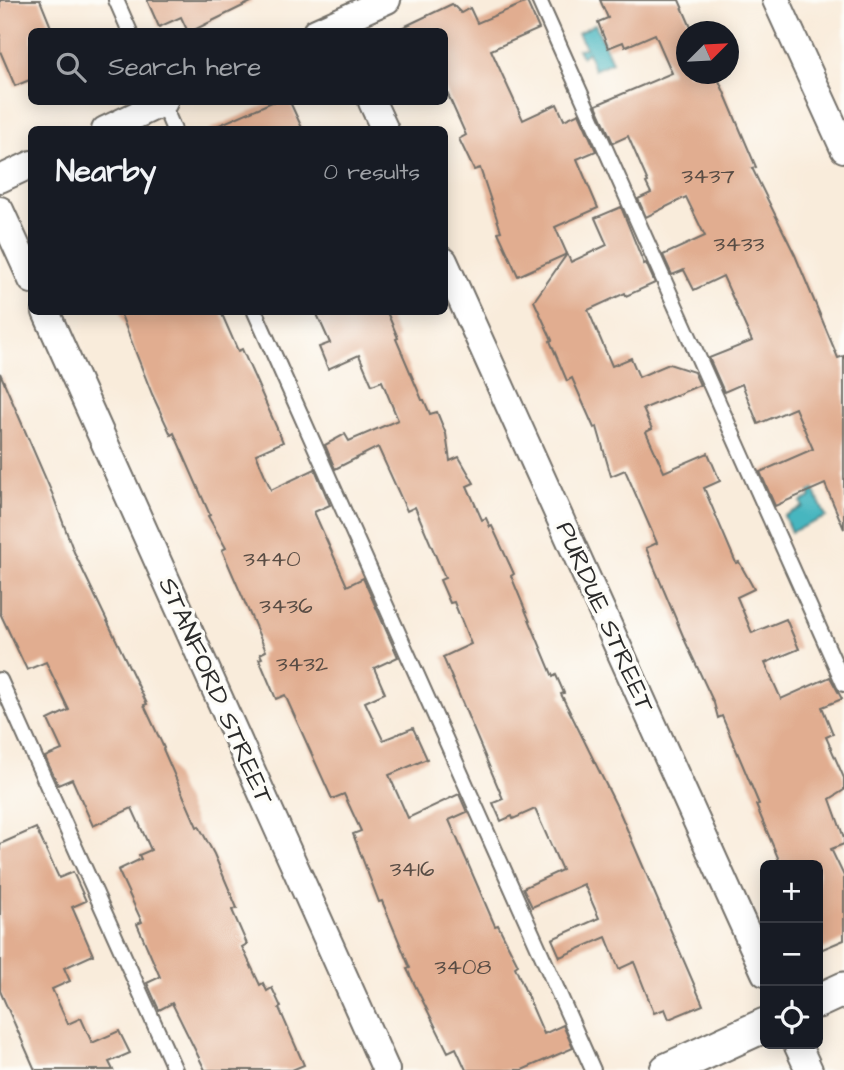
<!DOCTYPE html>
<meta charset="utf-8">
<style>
body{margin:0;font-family:"Architects Daughter",sans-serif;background:#242831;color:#f1f3f6}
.controls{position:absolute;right:21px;bottom:21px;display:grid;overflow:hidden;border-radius:10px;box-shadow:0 4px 18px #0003}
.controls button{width:63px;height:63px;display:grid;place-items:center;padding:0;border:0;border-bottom:2px solid #363941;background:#171b24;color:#f1f3f6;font:35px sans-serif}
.compass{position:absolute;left:676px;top:21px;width:63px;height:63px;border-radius:50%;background:#171b24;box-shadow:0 4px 18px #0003;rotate:66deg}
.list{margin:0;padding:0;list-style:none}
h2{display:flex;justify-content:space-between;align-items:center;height:91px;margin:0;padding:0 28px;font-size:30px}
h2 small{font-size:23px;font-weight:400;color:#9ea1a6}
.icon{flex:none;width:38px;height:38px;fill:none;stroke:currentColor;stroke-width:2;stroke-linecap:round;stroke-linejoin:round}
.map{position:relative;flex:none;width:844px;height:1070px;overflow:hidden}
.search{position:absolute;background:#171b24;box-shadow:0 4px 18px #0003;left:28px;top:28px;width:420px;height:77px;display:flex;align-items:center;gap:18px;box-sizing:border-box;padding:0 24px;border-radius:10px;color:#9ea1a6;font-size:26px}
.panel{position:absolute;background:#171b24;box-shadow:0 4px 18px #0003;left:28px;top:126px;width:420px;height:189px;border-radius:10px}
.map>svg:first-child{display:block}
.water{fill:#46b6bf;stroke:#387075;stroke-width:2}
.building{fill:#e1ad90}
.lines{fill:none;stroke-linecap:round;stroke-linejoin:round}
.service-casing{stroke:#736f69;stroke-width:18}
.minor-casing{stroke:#736f69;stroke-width:30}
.tertiary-casing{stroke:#736f69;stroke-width:37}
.service{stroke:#fff;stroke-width:14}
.minor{stroke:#fff;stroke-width:26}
.tertiary{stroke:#fff;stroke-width:33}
.labels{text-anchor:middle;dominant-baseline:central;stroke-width:7;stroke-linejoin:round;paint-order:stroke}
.number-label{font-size:23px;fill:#584c44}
.street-label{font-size:26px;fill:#2b2b2b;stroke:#fdfcf7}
</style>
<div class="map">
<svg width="844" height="1070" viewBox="0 0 844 1070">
<rect width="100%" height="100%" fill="#fdfcf7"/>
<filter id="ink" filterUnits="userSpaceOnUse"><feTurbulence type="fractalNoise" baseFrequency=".0143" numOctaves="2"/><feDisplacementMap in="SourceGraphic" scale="14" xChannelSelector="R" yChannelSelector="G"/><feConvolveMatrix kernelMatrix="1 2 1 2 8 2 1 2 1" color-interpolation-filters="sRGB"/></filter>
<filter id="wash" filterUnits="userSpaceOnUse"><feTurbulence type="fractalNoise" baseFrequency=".00686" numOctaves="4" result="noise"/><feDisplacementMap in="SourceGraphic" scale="28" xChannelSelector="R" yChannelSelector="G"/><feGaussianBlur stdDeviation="1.57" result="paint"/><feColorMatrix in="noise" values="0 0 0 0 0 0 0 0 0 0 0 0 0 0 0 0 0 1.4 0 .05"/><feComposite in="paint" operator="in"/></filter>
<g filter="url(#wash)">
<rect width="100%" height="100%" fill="#f9ecdb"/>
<!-- water -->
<g class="water">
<path d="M595 24 612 62 594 70 588 52 582 57 578 49 586 48 578 33Z"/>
<path d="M813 488 826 517 791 532 784 516 803 507 801 502 811 497 808 490Z"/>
</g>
<g id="blocks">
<!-- building -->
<g class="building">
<path d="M0 0H40L53 32H32V79L15 86 0 51Z"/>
<path d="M147 0H255L190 32H188L181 17 159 27Z"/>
<path d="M600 0H679L693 32H687V74H716L724 92 756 167 752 168 795 255 838 358 844 356V529L825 484 775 506 760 472 813 449 795 408 758 424 742 384 724 392 709 358 752 341 723 276 694 290 684 270 672 275 663 255 705 236 686 197 646 217 638 199 651 193 646 183 648 182 628 136 613 143 596 105 672 73 655 34 625 47 623 42 608 48 598 22 608 18Z"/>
<path d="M527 2 539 29 491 50 523 120 557 104 564 120 579 113 596 151 577 159 598 208 555 227 567 254 518 276 498 232 501 231 480 168 474 170 459 139 466 135 444 86V32H393L452 4 461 13 470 8 477 23Z"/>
<path d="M272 102H290L303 130H208Z"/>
<path d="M621 207 644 264 646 263 655 283 626 296 625 293 588 310 612 366 631 358 639 377 669 364 694 372 700 385 643 409 652 429 646 432 664 472 708 453 720 481 704 488 736 563 739 562 754 589 737 597 752 633 786 619 799 649 765 663 781 699 830 677 842 699 822 707 833 734 826 737 844 778V790L830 799 844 838V844L831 849 844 876V940L818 951V865H781L756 805 759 804 722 716 718 718 714 703 686 643 646 548 657 543 625 470 611 476 597 427 594 428 572 378 567 381 550 341 552 340 534 301 567 254 571 262 607 245 595 218Z"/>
<path d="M120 312H221L238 351 242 349 283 442 256 454 271 490 315 469 330 505 314 512 347 586 363 578 398 657 374 668 385 693 365 702 383 740 413 728 427 759 389 775 408 818 459 794 467 812 449 820 495 926 498 925 518 965 515 967 544 1034 563 1025 573 1048 522 1070H466L456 1048 448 1052 407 969 410 968 382 901 379 902 353 834 361 831 344 794 332 799 285 695 276 699 259 659 262 658 260 654 266 651 222 550 226 548 208 516 210 515 174 433 171 435 152 394Z"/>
<path d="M316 312H387L398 338 396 339 422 400H424L430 414 437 412 446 434 450 461 459 457 474 483 467 486 482 520 486 518 490 527 492 526 514 574 511 576 553 677 556 675 564 693 561 694 620 813 703 1005 669 1019 665 1009 654 1013 634 962 619 969 606 937 560 957 552 939 599 918 584 884 532 907 523 888 562 870 535 809 513 819 512 816 501 821 493 803 503 799 443 657 471 644 454 602 450 603 440 580 445 578 415 507 407 511 378 447 335 469 325 445 345 434 349 441 398 420 382 381 372 385 359 355 328 369 319 347 330 343Z"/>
<path d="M0 373 52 493 74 552 147 704 144 705 164 748 163 749 197 827 199 826 214 854 237 908 232 910 247 944 242 947 260 985 263 983 267 991 272 988 281 1007 279 1008 304 1065 292 1070H205L172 1003 159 1010 147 983 160 977 137 924 142 922 118 870 141 859 139 855 151 850 132 808 93 826 72 779 58 785 45 757 62 750 48 720 69 710 46 662 27 670 0 613Z"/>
<path d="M36 828 59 878 73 872 86 901 72 907 93 955 64 968 70 981 52 989 68 1024 81 1018 92 1043 119 1031 130 1053 109 1062 113 1070H35L0 991V844Z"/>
</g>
</g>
</g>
<g filter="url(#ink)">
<use href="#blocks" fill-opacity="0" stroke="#736f69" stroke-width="2"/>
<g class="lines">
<!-- service casing -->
<g class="service-casing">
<g id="service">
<path d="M116 0 130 32"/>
<path d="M539 0 844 684"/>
<path d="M162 102 174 130"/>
<path d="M255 312 593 1070"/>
<path d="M0 680 175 1070"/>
</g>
</g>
<!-- minor casing -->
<g class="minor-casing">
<g id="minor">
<path d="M776 0 844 149"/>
<path d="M316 32 387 0"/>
<path d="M372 102 385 130"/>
<path d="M105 130 164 102"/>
<path d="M0 179 32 164"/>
<path d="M0 210 32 280"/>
<path d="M444 261 765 973"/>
<path d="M46 312 386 1070"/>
<path d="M797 1044 809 1070"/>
</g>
</g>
<!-- tertiary casing -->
<g class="tertiary-casing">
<g id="tertiary">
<path d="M818 1001 844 989"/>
<path d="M667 1070 765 1025"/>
</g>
</g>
<!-- service -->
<use href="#service" class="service"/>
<!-- minor -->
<use href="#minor" class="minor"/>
<!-- tertiary -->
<use href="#tertiary" class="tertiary"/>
</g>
</g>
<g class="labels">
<!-- number labels -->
<g class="number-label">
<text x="708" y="176">3437</text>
<text x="739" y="244">3433</text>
<text x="272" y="559">3440</text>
<text x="286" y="606">3436</text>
<text x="302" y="664">3432</text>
<text x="412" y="869">3416</text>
<text x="463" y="967">3408</text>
</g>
<!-- street labels -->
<g class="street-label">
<text transform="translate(605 617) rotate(66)">PURDUE STREET</text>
<text transform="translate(216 691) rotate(66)">STANFORD STREET</text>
</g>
</g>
</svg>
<div class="controls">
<button>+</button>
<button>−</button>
<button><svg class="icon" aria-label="locate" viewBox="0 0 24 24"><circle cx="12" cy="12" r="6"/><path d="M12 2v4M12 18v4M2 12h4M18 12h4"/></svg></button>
</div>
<svg class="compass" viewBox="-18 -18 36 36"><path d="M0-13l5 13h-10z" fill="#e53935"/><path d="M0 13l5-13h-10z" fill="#9ea1a6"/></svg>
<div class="search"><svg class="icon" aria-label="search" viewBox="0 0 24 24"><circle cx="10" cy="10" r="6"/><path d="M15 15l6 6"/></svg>Search here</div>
<section class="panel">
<h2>Nearby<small>0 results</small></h2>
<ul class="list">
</ul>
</section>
</div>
